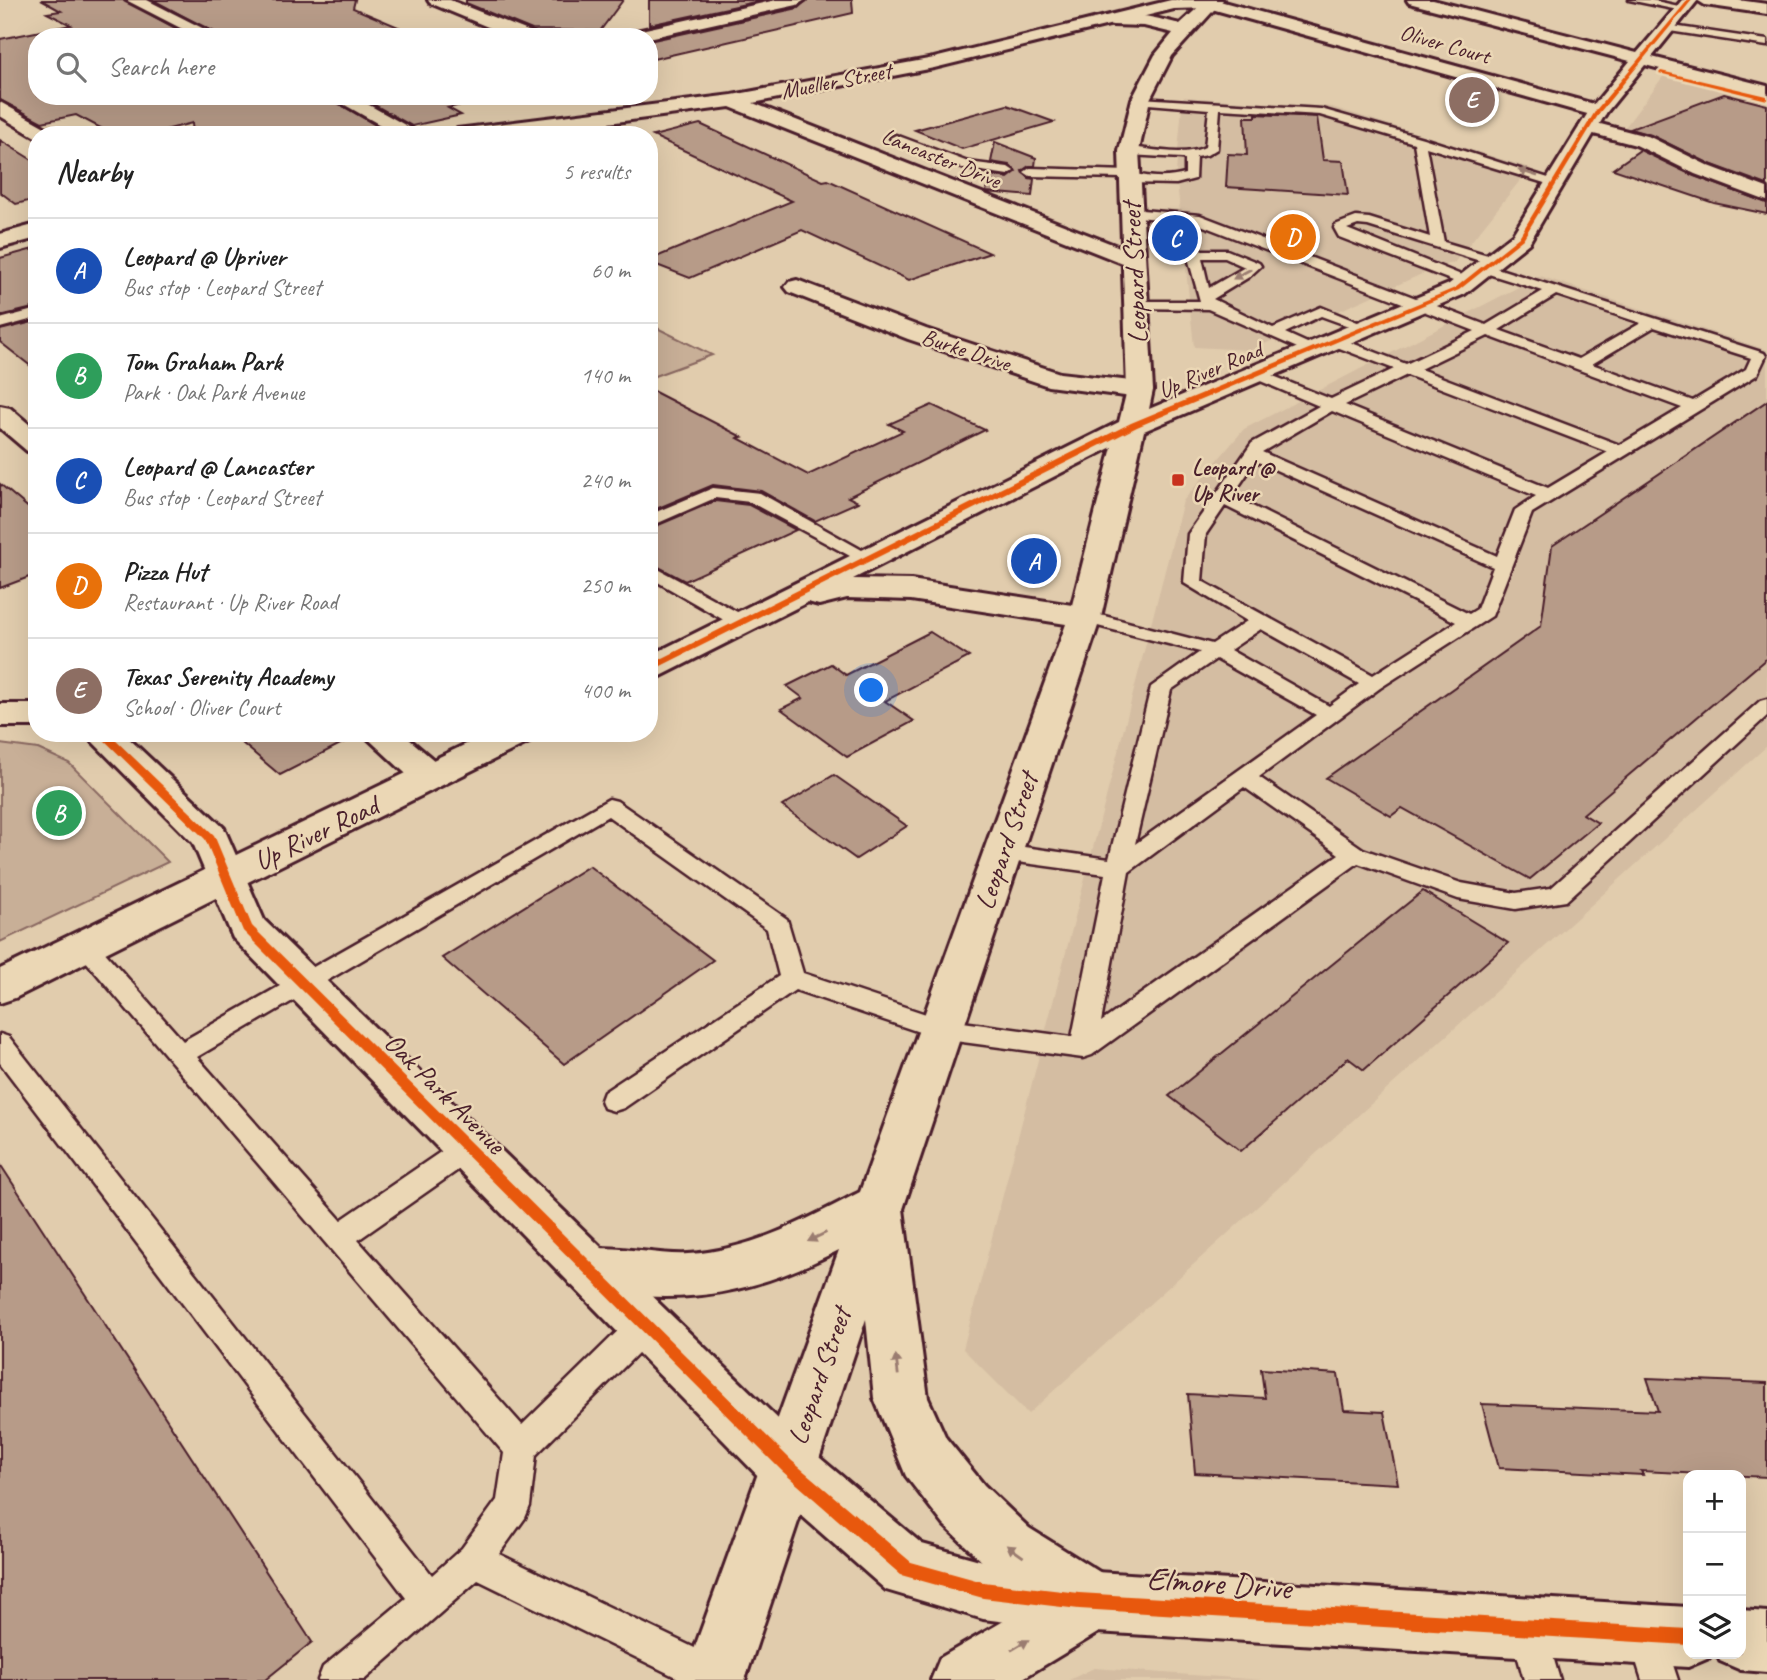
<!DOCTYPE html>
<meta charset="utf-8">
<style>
body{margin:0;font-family:Caveat,sans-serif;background:#f2f2f2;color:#222}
.controls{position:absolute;right:21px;bottom:21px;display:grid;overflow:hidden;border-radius:14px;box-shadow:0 7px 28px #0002}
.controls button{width:63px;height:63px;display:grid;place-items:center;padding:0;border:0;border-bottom:2px solid #e0e0e0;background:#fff;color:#222;font:35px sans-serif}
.you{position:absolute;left:872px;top:691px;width:24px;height:24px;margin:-18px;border:5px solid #fff;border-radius:50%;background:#1a73e8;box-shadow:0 0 0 10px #1a73e833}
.badge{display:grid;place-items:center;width:46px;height:46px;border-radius:50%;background:#c8321e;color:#fff;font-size:23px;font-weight:700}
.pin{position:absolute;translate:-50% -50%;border:4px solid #fff;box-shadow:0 2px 7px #0006}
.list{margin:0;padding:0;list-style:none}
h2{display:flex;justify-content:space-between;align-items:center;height:91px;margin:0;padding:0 28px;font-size:30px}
h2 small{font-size:23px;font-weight:400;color:#767676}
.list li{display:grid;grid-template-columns:46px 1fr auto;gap:21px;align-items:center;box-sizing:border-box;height:105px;padding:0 28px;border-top:2px solid #e0e0e0}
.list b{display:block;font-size:26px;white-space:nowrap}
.list p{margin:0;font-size:23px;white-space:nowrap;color:#767676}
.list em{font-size:23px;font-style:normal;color:#767676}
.icon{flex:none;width:38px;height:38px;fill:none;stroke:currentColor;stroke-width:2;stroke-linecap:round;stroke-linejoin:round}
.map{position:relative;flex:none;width:1767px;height:1680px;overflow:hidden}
.search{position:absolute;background:#fff;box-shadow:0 7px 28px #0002;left:28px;top:28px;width:630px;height:77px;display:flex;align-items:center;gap:18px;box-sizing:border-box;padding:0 24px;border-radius:28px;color:#767676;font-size:26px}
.panel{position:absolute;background:#fff;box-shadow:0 7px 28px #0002;left:28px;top:126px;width:630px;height:616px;border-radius:28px}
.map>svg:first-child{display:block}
.built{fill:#d4bda2}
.green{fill:#c8af97;stroke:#896761;stroke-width:2}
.building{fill:#b79b88;stroke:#4a1f2b;stroke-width:2}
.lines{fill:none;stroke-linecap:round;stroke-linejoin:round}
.lane-casing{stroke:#4a1f2b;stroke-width:5}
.street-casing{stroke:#4a1f2b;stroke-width:6}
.secondary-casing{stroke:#4a1f2b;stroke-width:6}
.lane{fill:#ebd7b5;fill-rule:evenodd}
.street{fill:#ebd7b5;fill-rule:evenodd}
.secondary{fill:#ebd7b5;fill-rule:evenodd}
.cycleway-casing{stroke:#ebd7b5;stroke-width:5}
.cycleway{fill:#e8590c;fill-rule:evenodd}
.oneway{fill:#9a7b70}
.poi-dot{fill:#c8321e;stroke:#ebd7b5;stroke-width:2.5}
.labels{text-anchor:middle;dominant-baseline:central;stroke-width:5;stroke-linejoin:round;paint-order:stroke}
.far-street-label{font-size:23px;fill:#4a1f2b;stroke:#ebd7b5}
.far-poi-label{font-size:23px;font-weight:bold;fill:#4a1f2b;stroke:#ebd7b5;text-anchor:start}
.street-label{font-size:28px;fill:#4a1f2b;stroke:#ebd7b5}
.near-street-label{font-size:33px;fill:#4a1f2b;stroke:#ebd7b5}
</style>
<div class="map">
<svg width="1767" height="1680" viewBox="0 0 1767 1680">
<rect width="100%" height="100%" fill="#e1ccad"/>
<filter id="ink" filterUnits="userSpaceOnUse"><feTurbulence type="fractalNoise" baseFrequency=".0143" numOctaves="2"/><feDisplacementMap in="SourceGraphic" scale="14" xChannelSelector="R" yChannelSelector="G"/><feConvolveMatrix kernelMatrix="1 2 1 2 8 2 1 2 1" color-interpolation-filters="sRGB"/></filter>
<g filter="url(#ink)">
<!-- built -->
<g class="built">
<path d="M1665 74 1767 100V170L1623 130Z"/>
<path d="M1183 97 1332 107 1530 168 1454 263 1440 266 1251 350 1194 347 1176 172Z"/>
<path d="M1540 276 1767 350V746L1028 1414 963 1349 1183 501 1244 429Z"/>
<path d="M1094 1668 1163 1673 1263 1680H1069Z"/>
</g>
<!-- green -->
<g class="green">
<path d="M649 324 712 355 649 378Z"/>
<path d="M0 744 38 749 69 763 168 862 0 942Z"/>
</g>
<!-- building -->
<g class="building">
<path d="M41 0H124L192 37H37V96H326L387 132 374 135H193L192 123 146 135H114L76 115 42 122 0 100V39L71 25 47 13 61 11Z"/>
<path d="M153 0H355L353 8 422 37H222Z"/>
<path d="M466 0H623L600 31 532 30 466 3Z"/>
<path d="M649 0H764L649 25Z"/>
<path d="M807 0H852L853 13 649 60V41L798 8Z"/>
<path d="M1724 94 1767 105V185L1710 164 1651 135 1630 129Z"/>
<path d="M359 96H500L448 108 461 115 412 126Z"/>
<path d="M1007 105 1054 122 962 149 915 130Z"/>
<path d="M1256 114 1317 117 1323 160 1343 161 1348 195 1226 187 1228 154 1247 155 1245 117H1256Z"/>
<path d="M700 124 823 181 828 180 990 253 909 280 802 230 690 278 649 262V260L792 201 653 136Z"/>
<path d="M0 140 37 163V199L16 204 0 192Z"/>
<path d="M995 142 1036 158 1035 166H1029L1022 171 1029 178 1034 179 1032 196 986 192 989 175 1008 178 1016 172 1009 165 991 162Z"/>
<path d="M1640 150 1694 176 1767 203V214L1714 203 1613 169Z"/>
<path d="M37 248V307L0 316V258Z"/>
<path d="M37 321V371L0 342V330Z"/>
<path d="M649 389 742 437 738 438 808 475 903 431 889 424 932 405 985 430 848 497 858 502 815 521 761 491 713 485 649 512Z"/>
<path d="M1767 401V658L1583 814 1598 823 1530 879 1402 808 1391 816 1326 778 1541 626 1552 546Z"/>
<path d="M0 484 37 515V574L0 588Z"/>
<path d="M715 501 749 505 796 530 685 581 649 562V529Z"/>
<path d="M930 632 969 657 885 701 914 721 847 757 781 709 803 698 787 686 831 664 846 675Z"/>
<path d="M230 733H359L360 734 280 775Z"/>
<path d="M834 775 907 826 856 859 782 806Z"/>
<path d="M589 866 713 960 564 1064 442 958Z"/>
<path d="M1423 891 1508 943 1364 1070 1348 1058 1241 1151 1169 1096Z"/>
<path d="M0 1164 312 1642 265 1680H0Z"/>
<path d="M1261 1369 1338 1374 1344 1410 1384 1412 1398 1484 1195 1473 1188 1394 1265 1398Z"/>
<path d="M1647 1378 1767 1383V1477L1641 1471 1643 1475 1499 1468 1482 1404 1658 1411Z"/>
</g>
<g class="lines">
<!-- lane casing -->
<g class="lane-casing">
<g id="lane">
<path d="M1629 0H1651L1688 8 1683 11Z"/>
<path d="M1666 25 1767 40V46L1663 30V26Z"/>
<path d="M1140 98 1321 109 1423 138 1561 182 1551 185 1426 147 1444 242 1498 258V264L1493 265 1368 226 1358 225 1347 229 1471 279V285L1466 286 1339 237 1334 228 1335 225 1356 217 1369 218 1430 237 1414 143 1320 115 1220 109 1217 149 1207 155 1196 157 1195 179 1176 184 1128 183 1122 178 1030 176 1024 172 1030 168 1129 171C1143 178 1168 179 1185 174V160L1182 158 1129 155 1123 151 1129 147C1152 149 1184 157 1205 147L1209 109 1136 103 1135 101Z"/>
<path d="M896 135 968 162 1008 167 1014 171 1008 175 962 168 892 140 890 138Z"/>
<path d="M1130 209 1200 215 1486 325 1543 291 1479 271 1477 268 1484 264 1764 353 1766 356 1757 375 1532 513 1492 616 1380 688 1259 777 1363 849 1461 883 1516 893 1551 888 1760 701 1767 699V716L1566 901 1516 909 1458 899 1358 863 1092 1055 1083 1058 940 1039 795 990 624 1108 614 1111 604 1108 601 1100 604 1092 779 976 767 929 608 816 197 1057 341 1220 458 1140 468 1137 478 1140 482 1148 478 1156 358 1240 522 1425 634 1315 645 1311 656 1315 660 1325 656 1335 536 1455 530 1506 525 1518 499 1554 728 1664 733 1677 732 1680H682L478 1580 364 1680H318L323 1667 406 1598 0 1063V1034L9 1037 432 1575 462 1548 497 1500 504 1453 73 946 76 940 85 937 94 940 183 1041 609 799 617 801 787 919 803 973 941 1019 1072 1037 1105 874 1002 860 994 857 991 852 994 847 1002 844 1109 859 1151 687 1200 652 1078 621 1075 617 1085 611 1212 644 1247 621 1184 583 1188 534 1252 443 1319 406 1251 377 1248 374 1251 371H1261L1331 399 1394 369 1329 344 1327 341 1329 338H1339L1406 364 1475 331 1193 222 1126 216 1124 213ZM1556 295 1641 323 1579 359 1499 330ZM1654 327 1751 358 1746 369 1693 401 1592 364ZM1488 336 1682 408 1620 445 1420 369ZM1407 375 1608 452 1548 488 1345 405ZM1332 411 1536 496 1515 510 1497 556 1262 452ZM1256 461 1493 567 1477 609 1469 614 1232 496ZM1225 506 1456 622 1373 675 1202 581 1206 534ZM1261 629 1359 684 1329 706 1230 650ZM1216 659 1316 715 1135 844 1171 690ZM1244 787 1339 854 1101 1022 1129 872Z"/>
<path d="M1194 250H1227L1259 263 1261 266 1249 277 1213 299 1273 328 1321 307 1372 328 1365 332 1321 316 1285 333 1316 347 1318 350 1316 353 1311 354 1208 309 1130 308V302L1135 301H1200L1187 254ZM1202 258H1225L1245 267 1209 288Z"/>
<path d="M37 309V318L0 328V319Z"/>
<path d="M713 488 760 493 878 559 869 564 863 563 750 502 715 498 649 527V515Z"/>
<path d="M649 564 750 619 753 623 743 629 736 627 649 577Z"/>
<path d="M1528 1611 1541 1616 1560 1680H1524L1510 1629 1515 1616Z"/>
<path d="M1646 1618 1659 1623 1678 1680H1642L1628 1636 1633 1623Z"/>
</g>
</g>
<!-- street casing -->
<g class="street-casing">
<g id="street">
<path d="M126 0H147L220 37H198Z"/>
<path d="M428 0H450L533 33 535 37H512L430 3Z"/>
<path d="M776 0H805L797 5 649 38 624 37 632 32Z"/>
<path d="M1171 0H1216L1605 107 1607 111 1605 115H1591L1208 8 1174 9 934 68 753 103 1140 255 1143 260 1140 265 1132 267 730 107 517 135H447L457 129 732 95 934 58Z"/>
<path d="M1697 0H1738L1767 4V14L1705 5Z"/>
<path d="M329 96H353L423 135H398Z"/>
<path d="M0 102 52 131 55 135H37V138L0 116Z"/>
<path d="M1589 121 1650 137 1709 166 1767 188V201L1695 174 1636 145 1582 131 1579 127 1582 123Z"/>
<path d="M37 224V238L0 248V234Z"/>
<path d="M797 280 926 329 1060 373 1140 382 1149 384 1153 390 1149 396 1140 398 1048 386 908 339 789 292 785 287 789 282Z"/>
<path d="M0 406 10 408 37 431V453L27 451 0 428Z"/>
<rect x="0" y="704" width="37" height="22"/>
<path d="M84 733H123L224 828 264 920 807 1447 922 1544 983 1561 1079 1571 1688 1607V1654H1711L1709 1658 1688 1667 1079 1631 983 1619 886 1590 767 1485 233 938 193 843Z"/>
<path d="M362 733H402L443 768 448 776 443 784 430 788 417 784Z"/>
<path d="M1741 1610 1767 1612V1672L1741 1670 1720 1661 1717 1654H1741Z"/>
</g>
</g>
<!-- secondary casing -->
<g class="secondary-casing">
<g id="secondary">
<path d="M1206 0H1223L1172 56 1150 99 1139 151 1153 390 1149 409 1449 284 1513 234 1589 111 1630 61 1409 3 1407 0H1433L1637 53 1682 0H1698L1652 57 1767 86V97L1645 65 1606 113 1529 243 1465 294 1144 431 1101 617 903 1209 928 1398 946 1438 984 1485 1029 1528 1114 1581 1123 1602 1114 1623 1020 1680H931L940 1658 1038 1601 989 1568 944 1525 906 1476 874 1398 866 1319 745 1680H683L839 1250C768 1286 708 1303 628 1295 608 1293 589 1291 570 1284L563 1269 570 1254C607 1240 649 1256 688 1254 752 1250 805 1220 860 1192L1066 624 911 600 847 598 819 605 808 602 661 676 649 679V656L1119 422 1127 390 1119 151 1132 99 1155 55 1173 33 1144 26 1112 25 1104 20C1117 7 1163 20 1180 24ZM1112 447 1072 605 911 580 853 579Z"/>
<path d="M489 733H536L531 741 15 998 0 1003V969Z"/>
</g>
</g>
<!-- lane -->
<use href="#lane" class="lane"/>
<!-- street -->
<use href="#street" class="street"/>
<!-- secondary -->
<use href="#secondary" class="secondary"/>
<!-- cycleway casing -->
<g class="cycleway-casing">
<g id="cycleway">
<path d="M1688 0H1692L1600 112 1523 239 1459 290 1137 427 649 672V665L1131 423 1455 288 1519 237 1596 110Z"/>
<path d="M1661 71 1767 96V100L1659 73Z"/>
<path d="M97 733H108L214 835 252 926 792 1461 911 1562 983 1582 1079 1593 1688 1629V1645L1079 1609 983 1598 901 1575 782 1471 243 931 205 839Z"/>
</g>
</g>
<!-- cycleway -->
<use href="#cycleway" class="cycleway"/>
</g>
<!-- one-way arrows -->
<defs><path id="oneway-solid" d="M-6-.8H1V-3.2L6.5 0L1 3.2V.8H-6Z" transform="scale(1.75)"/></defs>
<g class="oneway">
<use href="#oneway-solid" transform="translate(1528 173) rotate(-163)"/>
<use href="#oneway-solid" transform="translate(1242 274) rotate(151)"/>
<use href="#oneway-solid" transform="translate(817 1237) rotate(154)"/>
<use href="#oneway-solid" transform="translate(897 1365) rotate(-97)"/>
<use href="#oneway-solid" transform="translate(1015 1551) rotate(-145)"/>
<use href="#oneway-solid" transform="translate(1020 1645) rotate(-31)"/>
</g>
</g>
<!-- markers -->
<rect class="poi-dot" x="1171" y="473" width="14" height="14" rx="3.5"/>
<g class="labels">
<!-- far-street labels -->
<g class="far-street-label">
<text transform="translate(1445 44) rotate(16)">Oliver Court</text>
<text transform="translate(836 81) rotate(-11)">Mueller Street</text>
<text transform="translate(941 158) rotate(22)">Lancaster Drive</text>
<text transform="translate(966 350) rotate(18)">Burke Drive</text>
<text transform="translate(1210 370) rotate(-23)">Up River Road</text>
</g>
<!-- far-poi labels -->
<g class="far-poi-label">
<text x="1192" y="467">Leopard @<tspan x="1192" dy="26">Up River</tspan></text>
</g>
<!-- street labels -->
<g class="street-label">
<text transform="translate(1134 273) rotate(-93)">Leopard Street</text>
<text transform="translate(316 833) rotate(-26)">Up River Road</text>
<text transform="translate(1006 841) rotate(-71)">Leopard Street</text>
<text transform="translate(445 1093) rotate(45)">Oak Park Avenue</text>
<text transform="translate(819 1376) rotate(-71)">Leopard Street</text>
</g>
<!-- near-street labels -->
<g class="near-street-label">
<text transform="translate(1219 1583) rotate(4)">Elmore Drive</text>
</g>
</g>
</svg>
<div class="controls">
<button>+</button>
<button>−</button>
<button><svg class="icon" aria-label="layers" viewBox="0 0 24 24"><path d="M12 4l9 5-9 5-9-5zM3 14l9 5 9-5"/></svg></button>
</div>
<div class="you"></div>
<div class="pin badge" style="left:1034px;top:561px;background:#1a4fb4">A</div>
<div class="pin badge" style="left:59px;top:813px;background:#2e9e5b">B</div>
<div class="pin badge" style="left:1175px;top:238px;background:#1a4fb4">C</div>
<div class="pin badge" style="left:1293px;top:237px;background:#e8710a">D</div>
<div class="pin badge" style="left:1472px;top:100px;background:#8d6e63">E</div>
<div class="search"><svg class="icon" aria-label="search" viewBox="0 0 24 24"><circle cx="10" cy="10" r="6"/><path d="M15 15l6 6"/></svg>Search here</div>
<section class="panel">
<h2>Nearby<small>5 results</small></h2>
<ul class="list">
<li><span class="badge" style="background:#1a4fb4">A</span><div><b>Leopard @ Upriver</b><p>Bus stop · Leopard Street</p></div><em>60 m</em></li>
<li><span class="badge" style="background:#2e9e5b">B</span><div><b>Tom Graham Park</b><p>Park · Oak Park Avenue</p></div><em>140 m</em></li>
<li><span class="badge" style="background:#1a4fb4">C</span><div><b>Leopard @ Lancaster</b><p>Bus stop · Leopard Street</p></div><em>240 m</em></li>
<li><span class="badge" style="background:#e8710a">D</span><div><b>Pizza Hut</b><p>Restaurant · Up River Road</p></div><em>250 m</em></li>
<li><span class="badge" style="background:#8d6e63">E</span><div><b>Texas Serenity Academy</b><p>School · Oliver Court</p></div><em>400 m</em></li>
</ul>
</section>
</div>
